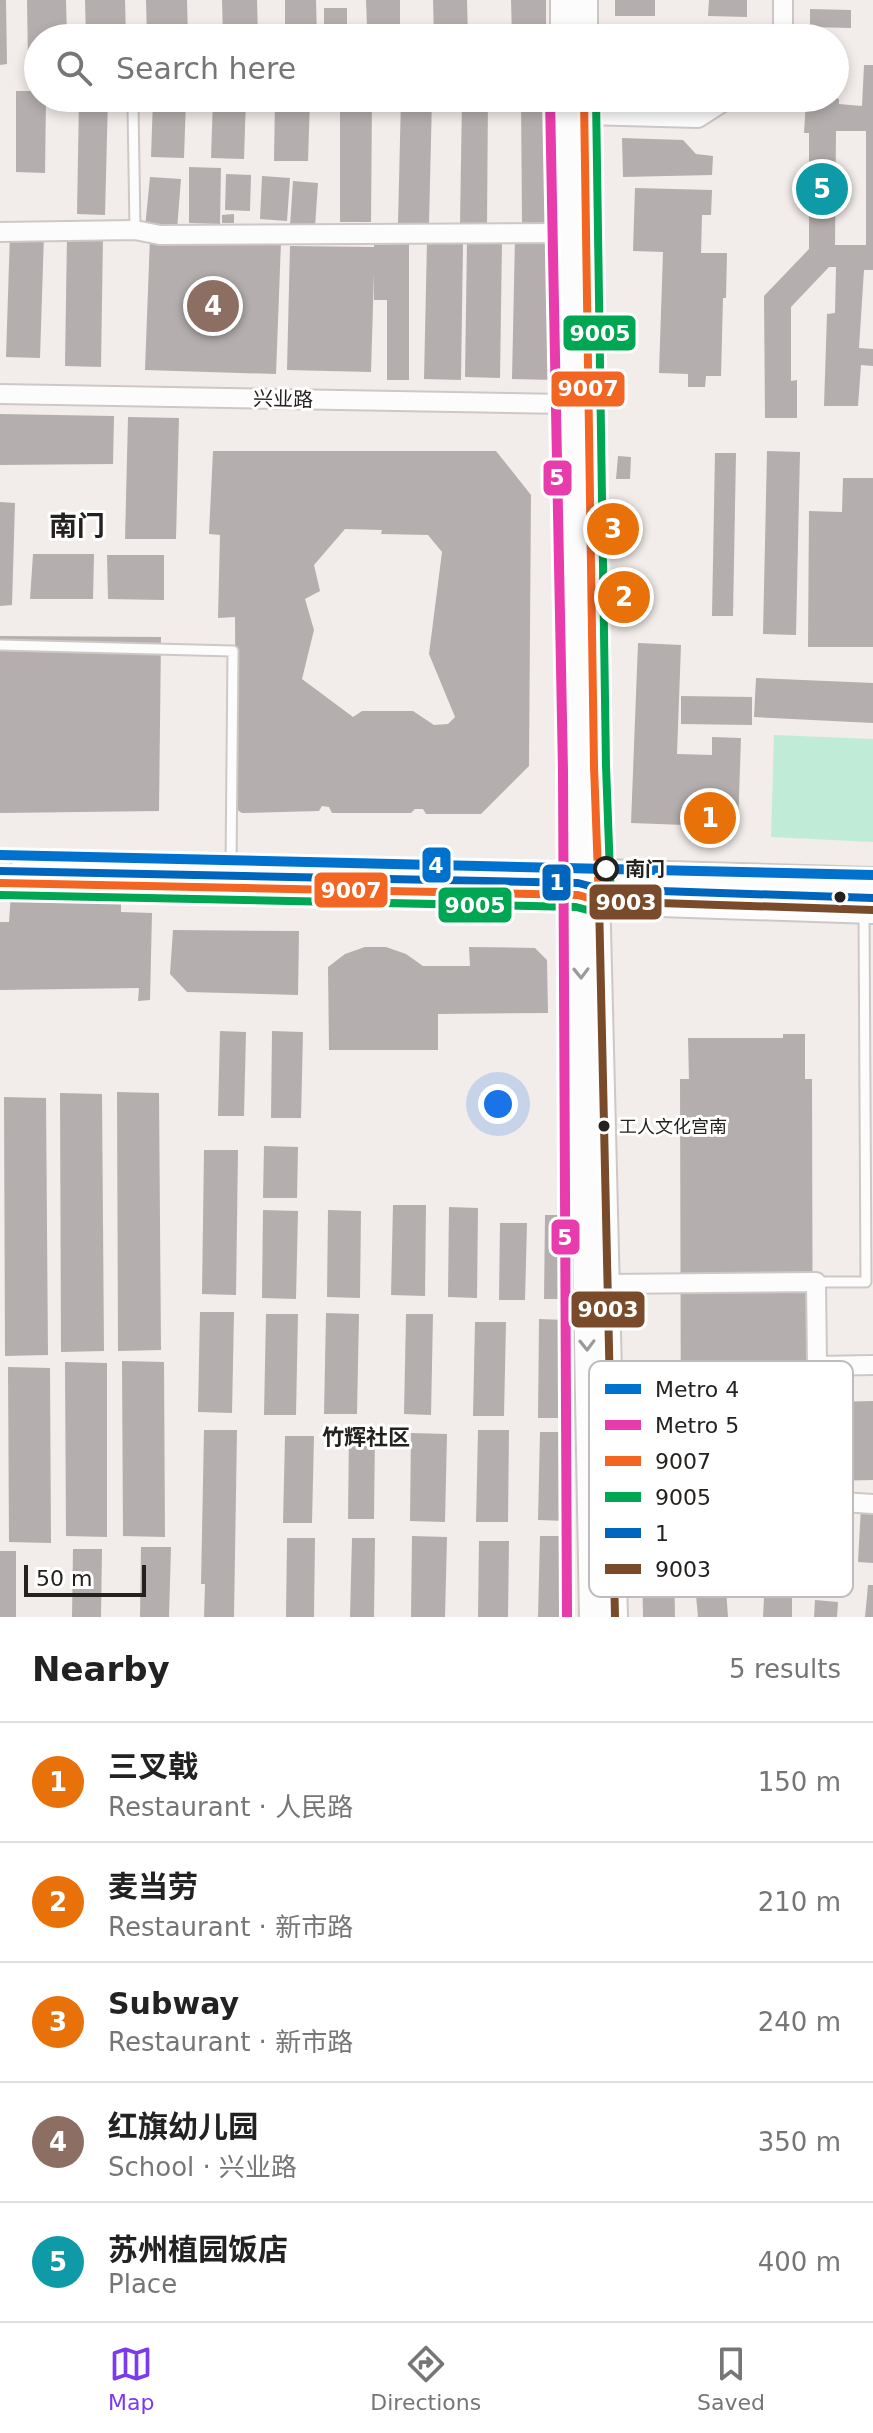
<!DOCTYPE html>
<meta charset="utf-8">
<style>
body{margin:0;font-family:"DejaVu Sans","Noto Sans SC",sans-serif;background:#f6f6f6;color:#222}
.scale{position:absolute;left:24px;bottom:20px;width:122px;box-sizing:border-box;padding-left:8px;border:4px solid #25211f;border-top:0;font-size:22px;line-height:28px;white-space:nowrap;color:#25211f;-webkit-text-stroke:6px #fff;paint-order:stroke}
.you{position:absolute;left:498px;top:1104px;width:28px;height:28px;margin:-20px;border:6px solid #fff;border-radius:50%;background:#1a73e8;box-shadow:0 0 0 12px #1a73e833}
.badge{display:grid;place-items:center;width:52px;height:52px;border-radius:50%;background:#7c3aed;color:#fff;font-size:26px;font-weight:700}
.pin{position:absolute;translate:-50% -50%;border:4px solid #fff;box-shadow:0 2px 8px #0006}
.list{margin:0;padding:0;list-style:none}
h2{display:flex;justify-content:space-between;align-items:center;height:104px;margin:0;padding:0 32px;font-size:34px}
h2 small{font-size:26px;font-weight:400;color:#767676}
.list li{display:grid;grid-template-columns:52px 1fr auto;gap:24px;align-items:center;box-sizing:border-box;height:120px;padding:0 32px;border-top:2px solid #e0e0e0}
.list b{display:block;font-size:30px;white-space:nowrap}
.list p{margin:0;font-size:26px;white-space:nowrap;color:#767676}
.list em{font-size:26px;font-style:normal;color:#767676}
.icon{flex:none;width:44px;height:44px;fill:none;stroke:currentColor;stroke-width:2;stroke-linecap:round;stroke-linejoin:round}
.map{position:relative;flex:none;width:873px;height:1617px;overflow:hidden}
.search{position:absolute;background:#fff;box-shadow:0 4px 12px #0003;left:24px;right:24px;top:24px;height:88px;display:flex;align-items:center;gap:20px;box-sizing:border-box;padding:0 28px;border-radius:44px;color:#767676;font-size:30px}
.sheet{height:704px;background:#fff}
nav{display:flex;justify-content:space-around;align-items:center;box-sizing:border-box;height:112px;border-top:2px solid #e0e0e0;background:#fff;font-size:22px;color:#767676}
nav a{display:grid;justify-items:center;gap:4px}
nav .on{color:#7c3aed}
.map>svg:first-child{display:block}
.green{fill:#c0ecd7}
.building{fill:#b4afae;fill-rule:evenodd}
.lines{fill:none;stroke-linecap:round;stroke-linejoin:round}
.lane-casing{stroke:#cdc8c6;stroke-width:13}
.street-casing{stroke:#cdc8c6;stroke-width:22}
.secondary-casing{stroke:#cdc8c6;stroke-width:28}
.primary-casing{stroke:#cdc8c6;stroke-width:30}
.lane{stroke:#fdfcfc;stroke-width:9}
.street{stroke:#fdfcfc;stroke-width:18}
.secondary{stroke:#fdfcfc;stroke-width:24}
.primary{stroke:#fdfcfc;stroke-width:26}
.bus-1-casing{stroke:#fff;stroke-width:14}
.bus-2-casing{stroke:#fff;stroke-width:14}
.bus-3-casing{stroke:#fff;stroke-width:14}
.bus-4-casing{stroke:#fff;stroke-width:14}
.bus-1{stroke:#f26522;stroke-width:8}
.bus-2{stroke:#00a651;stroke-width:8}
.bus-3{stroke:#0065bd;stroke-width:8}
.bus-4{stroke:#7a4b2a;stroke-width:8}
.metro-1-casing{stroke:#fff;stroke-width:16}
.metro-2-casing{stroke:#fff;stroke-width:16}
.metro-1{stroke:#0072ce;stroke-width:10}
.metro-2{stroke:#e93cac;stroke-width:10}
.oneway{stroke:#9c9999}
.stop-dot{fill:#fff;stroke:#25211f;stroke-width:4}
.bus-dot{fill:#25211f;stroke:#fff;stroke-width:3}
.labels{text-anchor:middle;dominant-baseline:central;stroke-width:6;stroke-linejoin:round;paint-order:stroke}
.bus-label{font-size:18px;fill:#25211f;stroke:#fff;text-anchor:start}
.street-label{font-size:20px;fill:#25211f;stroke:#fff}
.stop-label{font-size:20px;font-weight:bold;fill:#25211f;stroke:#fff;text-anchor:start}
.neighbourhood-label{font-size:22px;font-weight:bold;fill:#25211f;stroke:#fff}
.district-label{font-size:28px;font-weight:bold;fill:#25211f;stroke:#fff}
.key{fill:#fff;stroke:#bebcbc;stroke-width:2}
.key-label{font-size:22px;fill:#25211f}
.line-badge{stroke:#fff;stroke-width:3}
.badge-label{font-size:22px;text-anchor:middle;font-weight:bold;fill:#fff}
</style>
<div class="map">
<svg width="873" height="1617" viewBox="0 0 873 1617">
<rect width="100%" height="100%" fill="#f2ecea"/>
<!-- green -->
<path class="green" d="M774 735 873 739V842L771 837Z"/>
<!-- building -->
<g class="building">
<path d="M0 0H6L7 64 0 65Z"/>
<path d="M27 0H66L67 38H38V63H28Z"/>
<path d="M85 0H125L126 38H86Z"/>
<path d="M146 0H187L188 38H147Z"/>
<path d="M222 0H257L258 38H223Z"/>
<path d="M285 0H316L317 38H285Z"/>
<path d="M366 0H400V27H367Z"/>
<path d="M433 0H467L468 38H434Z"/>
<path d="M511 0H546V38H512Z"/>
<rect x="615" y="0" width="40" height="16"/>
<path d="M709 0H747V17L708 16Z"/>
<rect x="324" y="8" width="23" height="30"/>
<path d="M810 9 851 10V28L810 27Z"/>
<path d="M621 27 672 29V38H621Z"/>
<rect x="366" y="34" width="33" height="4"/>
<path d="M864 65H873V270H864L859 348 873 349V366L861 365 858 406H824L827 314 835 313 836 267H829L791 307V381L797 380V418H765L764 296 809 249V133H804L806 101H810L809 98H836L839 99V104L862 106ZM836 131H866V245H835Z"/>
<path d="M16 91H38V98H46L45 173 16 172Z"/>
<path d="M79 98H108L105 215 77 214Z"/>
<path d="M213 98H246L244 159 211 158Z"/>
<path d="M340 98H372L371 222H340Z"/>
<path d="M401 98H432L429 224 398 223Z"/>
<path d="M462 98H488L487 224H460Z"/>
<path d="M521 98H546L547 224H522Z"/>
<path d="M619 98H672V107H649V115L619 114Z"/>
<path d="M153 99 186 100 184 158 151 157Z"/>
<path d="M275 99H310L308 161H274Z"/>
<path d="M622 138 683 140 696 154 713 156 712 175 623 177Z"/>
<path d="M189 167 221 168 220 224 189 223Z"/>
<path d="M226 174 251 175 250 211 225 210Z"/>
<path d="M262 176 290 178 287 221 260 219Z"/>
<path d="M150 177 181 179 177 230 145 228Z"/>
<path d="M293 181 318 183 315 227 290 226Z"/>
<path d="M635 188 712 190 711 215H702L701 253H727L726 298H723L721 376H706L705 387H688V374L659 373 663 252 633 251Z"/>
<path d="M234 214V223H222V215Z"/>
<path d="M10 233 44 234 40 358 6 357Z"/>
<path d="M67 235H103L101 367 65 366Z"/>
<path d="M150 237 281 242 276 374 145 370Z"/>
<path d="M515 237 555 238 554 380 512 379Z"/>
<path d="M467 241H502L500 378 465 377Z"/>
<path d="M427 242 463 243 461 380 424 379Z"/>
<path d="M409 244V380H387V300H374V273L371 372 287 370 290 246 374 247V245Z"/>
<path d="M0 414 114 416 113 464 0 465Z"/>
<path d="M128 417 179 418 176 539H125Z"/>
<path d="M213 451H496L531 495 529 766 481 814H426L423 809H415L411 813H332L329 807 322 806 319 811 242 813 236 809 235 617 218 618 220 535 209 534ZM345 529 382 530 381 534 428 535 442 552 429 654 455 717 448 724 434 725 413 711H362L353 717 302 679 314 630 305 599 320 591 314 565Z"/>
<path d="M767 451 800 452 796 635 763 634Z"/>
<path d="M715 453H736L733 616H712Z"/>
<path d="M618 456 631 457 630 479H616Z"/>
<path d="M843 478H873V647H808L809 511 842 512Z"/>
<path d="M0 502 15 503 12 605 0 606Z"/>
<path d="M33 554H94L93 599H30Z"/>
<path d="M107 555H164V600L108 599Z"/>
<path d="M0 636 161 637 159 811 0 813Z"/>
<path d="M638 643 681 645 677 754 712 755V737L741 738 738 827 631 823Z"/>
<path d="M756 678 873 683V723L754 717Z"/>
<path d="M681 696 752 697V725L681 724Z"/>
<path d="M11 893 121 895V912L152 913 150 1000 138 1001 139 988 0 990V922H9Z"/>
<path d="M173 930 299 931 298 995 187 992 170 974Z"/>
<path d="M365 947H386L406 954 423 966H470L469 947 535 948 547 960 548 1013 438 1014V1050H329L328 967 345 954Z"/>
<path d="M220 1031 246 1032 244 1116H218Z"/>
<path d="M272 1031 303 1032 301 1118H271Z"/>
<path d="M783 1034H805V1079H812L813 1475H681L680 1079H689L688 1038H783Z"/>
<path d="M117 1092 159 1093 161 1350 118 1351Z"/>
<path d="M60 1093 102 1094 104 1351 61 1352Z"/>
<path d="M4 1097 46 1098 48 1355 5 1356Z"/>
<path d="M264 1146 298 1147 297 1198H263Z"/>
<path d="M204 1150H238L236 1295 202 1294Z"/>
<path d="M393 1205H426L425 1296 391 1295Z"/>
<path d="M449 1207 478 1208 477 1298 448 1297Z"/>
<path d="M263 1210 298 1211 296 1299 262 1298Z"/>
<path d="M328 1210 361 1211 360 1298 327 1297Z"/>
<path d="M545 1215H570L568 1299H544Z"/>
<path d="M500 1223H527L525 1300H499Z"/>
<path d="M200 1312H234L232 1413 198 1412Z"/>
<path d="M326 1313 359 1314 357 1414H324Z"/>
<path d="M266 1314H298L296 1415H264Z"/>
<path d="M406 1314H433L431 1415 404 1414Z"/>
<path d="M539 1319 566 1320 565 1418H538Z"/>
<path d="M475 1322H506L504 1416H473Z"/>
<path d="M122 1361 164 1362 165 1537 123 1536Z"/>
<path d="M65 1362 107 1363V1537L66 1536Z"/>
<path d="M8 1367 50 1368 51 1543 9 1542Z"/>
<path d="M873 1401V1480L831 1481 829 1402Z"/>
<path d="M204 1430H237L234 1617H204L205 1584H201Z"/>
<path d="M478 1430H509L508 1522H476Z"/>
<path d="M349 1432H375L374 1519H348Z"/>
<path d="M540 1432H567L566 1521 538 1520Z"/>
<path d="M411 1433 447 1434 445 1522 410 1521Z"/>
<path d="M285 1436H314L312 1523H283Z"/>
<path d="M861 1507 873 1508V1563L858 1562Z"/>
<path d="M412 1536 447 1537 445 1617H411Z"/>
<path d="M540 1536H565L564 1617H538Z"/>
<path d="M287 1538H315L314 1617H286Z"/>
<path d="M352 1538H375L374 1617H350Z"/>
<path d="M479 1541H509L508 1617H478Z"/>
<path d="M141 1547H171L169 1617H140Z"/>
<path d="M73 1549H102L101 1617H72Z"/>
<rect x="0" y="1551" width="16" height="66"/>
<path d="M724 1560 728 1617H698L693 1563Z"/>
<path d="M674 1562 675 1617H643L642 1563Z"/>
<path d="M868 1585H873V1617H865Z"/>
<path d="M764 1597 792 1598V1617H763Z"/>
<path d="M815 1600 838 1602 837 1617H814Z"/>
</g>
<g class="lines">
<!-- lane casing -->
<g class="lane-casing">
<g id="lane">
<path d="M135 230 133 106 140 98"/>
<path d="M0 645 233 651 231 867"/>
<path d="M816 1282H866L864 913"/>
</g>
</g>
<!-- street casing -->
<g class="street-casing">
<g id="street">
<path d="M783 38V0"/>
<path d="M585 115 698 118 729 98"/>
<path d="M0 232 135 230 160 235 576 233"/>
<path d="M0 394 565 404"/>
<path d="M608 1284 816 1282 817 1366 873 1365"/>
<path d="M612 1487 873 1504"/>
</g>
</g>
<!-- secondary casing -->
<g class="secondary-casing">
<g id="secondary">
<path d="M563 38V0"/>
<path d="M585 38V0"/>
<path d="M562 98 569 602 572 765 580 953 592 1617"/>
<path d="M584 98 594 766 615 1617"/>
</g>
</g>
<!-- primary casing -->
<g class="primary-casing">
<g id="primary">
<path d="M25 866 490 876"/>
<path d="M545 877 577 878 599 873 873 881"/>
<path d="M0 883 578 895 599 901 873 910"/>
</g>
</g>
<!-- lane -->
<use href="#lane" class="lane"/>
<!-- street -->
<use href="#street" class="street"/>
<!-- secondary -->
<use href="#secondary" class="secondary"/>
<!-- primary -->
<use href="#primary" class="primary"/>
<!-- bus-1 casing -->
<g class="bus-1-casing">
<path id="bus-1" d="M0 883 578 895 599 901 594 766 584 98"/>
</g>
<!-- bus-2 casing -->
<g class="bus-2-casing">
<path id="bus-2" d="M0 895 576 907 599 913 608 908 611 901 606 766 596 98"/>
</g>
<!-- bus-3 casing -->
<g class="bus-3-casing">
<path id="bus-3" d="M0 871 578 883 601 889 873 898"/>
</g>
<!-- bus-4 casing -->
<g class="bus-4-casing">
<path id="bus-4" d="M615 1617 599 901 873 910"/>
</g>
<!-- bus-1 -->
<use href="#bus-1" class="bus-1"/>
<!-- bus-2 -->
<use href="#bus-2" class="bus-2"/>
<!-- bus-3 -->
<use href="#bus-3" class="bus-3"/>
<!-- bus-4 -->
<use href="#bus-4" class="bus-4"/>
<!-- metro-1 casing -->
<g class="metro-1-casing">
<path id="metro-1" d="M0 855 873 875"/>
</g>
<!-- metro-2 casing -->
<g class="metro-2-casing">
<path id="metro-2" d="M550 98 563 771 567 1617"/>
</g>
<!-- metro-1 -->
<use href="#metro-1" class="metro-1"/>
<!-- metro-2 -->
<use href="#metro-2" class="metro-2"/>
</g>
<!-- one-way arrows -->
<defs><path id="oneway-chevron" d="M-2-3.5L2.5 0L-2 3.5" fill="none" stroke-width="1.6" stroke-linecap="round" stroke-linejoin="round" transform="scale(2)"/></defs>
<g class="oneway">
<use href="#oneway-chevron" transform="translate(581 973) rotate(89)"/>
<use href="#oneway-chevron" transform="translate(587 1345) rotate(89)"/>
</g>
<!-- markers -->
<circle class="stop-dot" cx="606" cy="869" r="11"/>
<g class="bus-dot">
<circle cx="840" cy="897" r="7"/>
<circle cx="604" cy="1126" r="7"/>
</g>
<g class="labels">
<!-- bus labels -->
<g class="bus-label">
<text x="619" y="1126">工人文化宫南</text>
</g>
<!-- street labels -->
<g class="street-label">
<text transform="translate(283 399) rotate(1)">兴业路</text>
</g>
<!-- stop labels -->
<g class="stop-label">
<text x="625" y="869">南门</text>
</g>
<!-- neighbourhood labels -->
<g class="neighbourhood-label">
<text x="366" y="1437">竹辉社区</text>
</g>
<!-- district labels -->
<g class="district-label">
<text x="77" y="526">南门</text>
</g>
</g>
<!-- legend -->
<rect x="589" y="1361" width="264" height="236" rx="12" class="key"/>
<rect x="605" y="1384" width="36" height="10" fill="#0072ce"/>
<rect x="605" y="1420" width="36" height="10" fill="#e93cac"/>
<rect x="605" y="1456" width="36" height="10" fill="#f26522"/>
<rect x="605" y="1492" width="36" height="10" fill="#00a651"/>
<rect x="605" y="1528" width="36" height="10" fill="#0065bd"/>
<rect x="605" y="1564" width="36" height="10" fill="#7a4b2a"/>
<g class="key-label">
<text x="655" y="1397">Metro 4</text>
<text x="655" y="1433">Metro 5</text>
<text x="655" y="1469">9007</text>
<text x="655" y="1505">9005</text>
<text x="655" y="1541">1</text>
<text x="655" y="1577">9003</text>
</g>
<g class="line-badge">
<rect x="562" y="314" width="75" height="38" rx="8" fill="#00a651"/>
<rect x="550" y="370" width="76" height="38" rx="8" fill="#f26522"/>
<rect x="542" y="459" width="31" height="38" rx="8" fill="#e93cac"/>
<rect x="421" y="846" width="31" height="38" rx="8" fill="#0072ce"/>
<rect x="541" y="863" width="31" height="39" rx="8" fill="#0065bd"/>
<rect x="313" y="871" width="76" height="38" rx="8" fill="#f26522"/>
<rect x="588" y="883" width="75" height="38" rx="8" fill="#7a4b2a"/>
<rect x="437" y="886" width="76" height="38" rx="8" fill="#00a651"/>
<rect x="550" y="1218" width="31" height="38" rx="8" fill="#e93cac"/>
<rect x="570" y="1290" width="76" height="39" rx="8" fill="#7a4b2a"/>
</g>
<g class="badge-label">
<text x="600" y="341">9005</text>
<text x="588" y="396">9007</text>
<text x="557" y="485">5</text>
<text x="436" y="873">4</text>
<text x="557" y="890">1</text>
<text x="351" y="898">9007</text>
<text x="626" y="910">9003</text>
<text x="475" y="913">9005</text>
<text x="565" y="1245">5</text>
<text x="608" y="1317">9003</text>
</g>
</svg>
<div class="scale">50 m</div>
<div class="you"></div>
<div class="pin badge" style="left:710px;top:818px;background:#e8710a">1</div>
<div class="pin badge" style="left:624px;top:597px;background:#e8710a">2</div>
<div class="pin badge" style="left:613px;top:529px;background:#e8710a">3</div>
<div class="pin badge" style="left:213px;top:306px;background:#8d6e63">4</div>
<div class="pin badge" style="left:822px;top:189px;background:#0f9aa8">5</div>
<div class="search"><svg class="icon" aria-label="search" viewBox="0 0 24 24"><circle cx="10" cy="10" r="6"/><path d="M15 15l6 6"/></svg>Search here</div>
</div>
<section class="sheet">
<h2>Nearby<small>5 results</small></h2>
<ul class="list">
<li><span class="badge" style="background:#e8710a">1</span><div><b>三叉戟</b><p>Restaurant · 人民路</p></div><em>150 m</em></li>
<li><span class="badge" style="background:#e8710a">2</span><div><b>麦当劳</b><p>Restaurant · 新市路</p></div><em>210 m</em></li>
<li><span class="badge" style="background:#e8710a">3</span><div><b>Subway</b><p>Restaurant · 新市路</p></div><em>240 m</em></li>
<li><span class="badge" style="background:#8d6e63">4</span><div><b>红旗幼儿园</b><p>School · 兴业路</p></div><em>350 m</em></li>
<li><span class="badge" style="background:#0f9aa8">5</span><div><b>苏州植园饭店</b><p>Place</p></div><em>400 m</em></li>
</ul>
</section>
<nav>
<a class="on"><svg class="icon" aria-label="map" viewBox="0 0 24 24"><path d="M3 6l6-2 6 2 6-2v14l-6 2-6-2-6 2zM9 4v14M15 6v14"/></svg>Map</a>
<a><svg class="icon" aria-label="directions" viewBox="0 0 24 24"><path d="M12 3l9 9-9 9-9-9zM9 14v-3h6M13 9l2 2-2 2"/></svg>Directions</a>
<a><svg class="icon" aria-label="saved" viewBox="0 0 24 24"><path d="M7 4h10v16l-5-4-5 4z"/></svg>Saved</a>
</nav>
